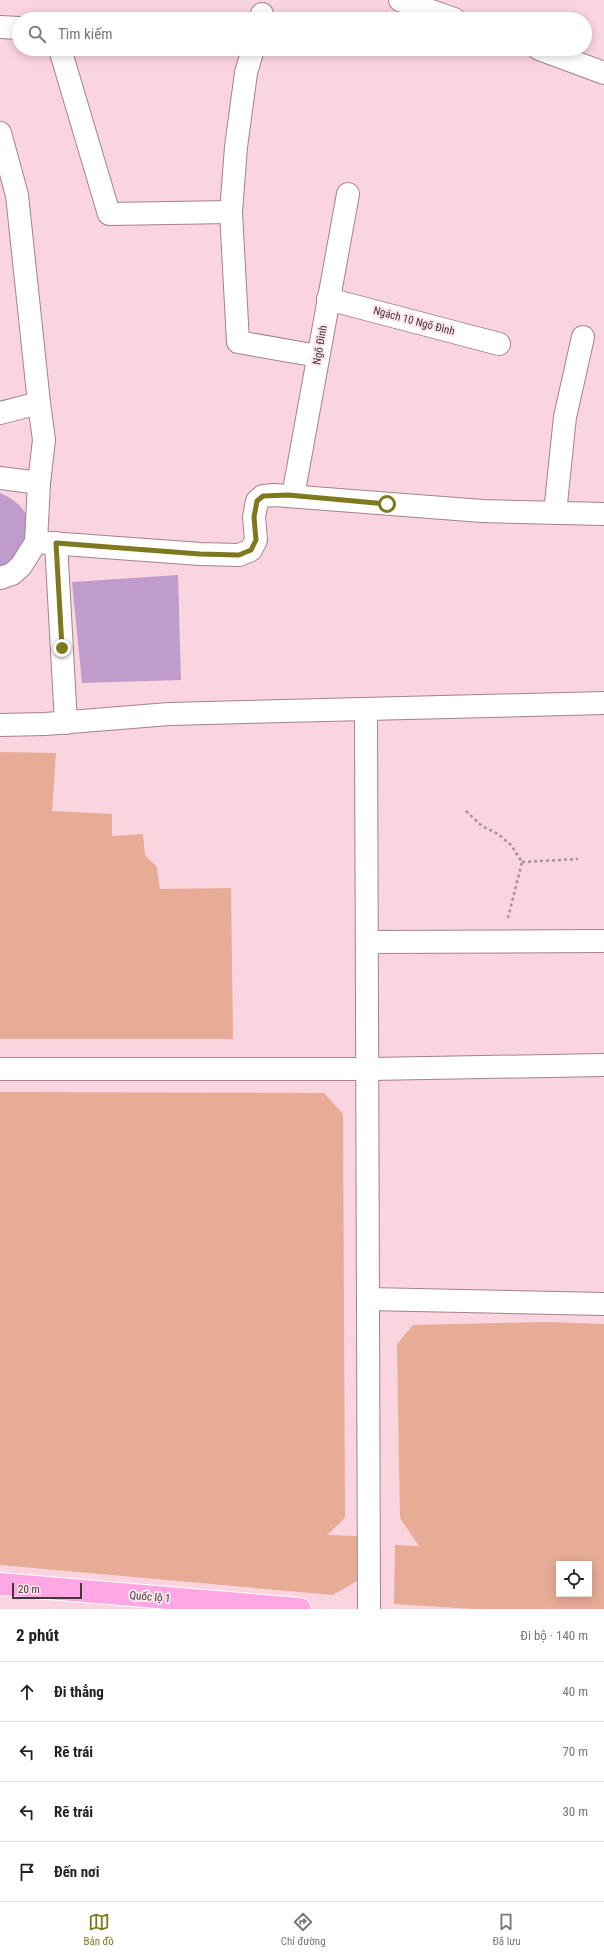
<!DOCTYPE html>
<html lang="vi">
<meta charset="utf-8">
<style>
body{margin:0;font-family:"Roboto Condensed",sans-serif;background:#f6f6f6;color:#222}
.controls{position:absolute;right:12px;bottom:12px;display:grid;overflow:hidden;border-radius:0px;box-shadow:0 2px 10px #0003}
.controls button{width:36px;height:36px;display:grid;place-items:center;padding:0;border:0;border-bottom:1px solid #e0e0e0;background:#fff;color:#222;font:20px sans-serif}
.scale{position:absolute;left:12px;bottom:10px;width:70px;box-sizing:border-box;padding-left:4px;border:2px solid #433539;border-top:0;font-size:11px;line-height:14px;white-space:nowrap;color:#433539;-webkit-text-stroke:3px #fde6ec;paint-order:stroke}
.stop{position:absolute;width:12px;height:12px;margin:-9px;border:3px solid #7e791f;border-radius:50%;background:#fff}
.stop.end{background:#7e791f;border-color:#fff;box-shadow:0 1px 4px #0008}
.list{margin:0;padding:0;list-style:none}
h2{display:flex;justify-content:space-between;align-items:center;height:52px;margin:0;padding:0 16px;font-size:17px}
h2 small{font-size:13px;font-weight:400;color:#767676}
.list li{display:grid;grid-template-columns:26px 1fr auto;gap:12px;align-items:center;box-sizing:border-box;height:60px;padding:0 16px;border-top:1px solid #e0e0e0}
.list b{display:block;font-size:15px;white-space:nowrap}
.list em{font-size:13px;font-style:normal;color:#767676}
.icon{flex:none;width:22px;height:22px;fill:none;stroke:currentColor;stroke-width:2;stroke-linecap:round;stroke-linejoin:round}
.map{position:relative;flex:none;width:604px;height:1609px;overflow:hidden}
.search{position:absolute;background:#fff;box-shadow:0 2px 10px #0003;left:12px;right:12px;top:12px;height:44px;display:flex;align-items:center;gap:10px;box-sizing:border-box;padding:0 14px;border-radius:22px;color:#767676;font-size:15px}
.sheet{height:292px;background:#fff}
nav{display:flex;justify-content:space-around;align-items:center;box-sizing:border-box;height:56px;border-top:1px solid #e0e0e0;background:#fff;font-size:11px;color:#767676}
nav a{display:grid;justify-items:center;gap:2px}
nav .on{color:#7e791f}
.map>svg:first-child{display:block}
.green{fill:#e7ac95;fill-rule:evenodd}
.water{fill:#c09ccd}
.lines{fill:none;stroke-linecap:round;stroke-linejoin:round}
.minor-casing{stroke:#a4828c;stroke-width:24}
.highway-casing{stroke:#fff;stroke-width:24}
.path{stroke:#ac9098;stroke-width:2.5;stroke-dasharray:3 3;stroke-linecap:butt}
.minor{stroke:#fff;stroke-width:22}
.highway{stroke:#ffa6e5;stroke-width:22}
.route{stroke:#7e791f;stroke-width:5}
.labels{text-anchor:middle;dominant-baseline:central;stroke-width:4;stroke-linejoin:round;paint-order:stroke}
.street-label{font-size:11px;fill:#433539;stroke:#fde6ec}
</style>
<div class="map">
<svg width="604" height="1609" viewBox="0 0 604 1609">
<rect width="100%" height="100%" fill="#fad4de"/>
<!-- green -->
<g class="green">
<path d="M0 752 56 753 52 811 112 814V836L143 834 145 855 157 867 160 889 231 888 233 1039H0Z"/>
<path d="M0 1092 324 1093 343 1114 345 1518 327 1535 357 1536V1581L333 1595 0 1565Z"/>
<path d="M546 1322 604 1324V1609H473L394 1604 395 1545 419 1546 400 1518 397 1344 413 1325ZM559 1564H589V1594H559Z"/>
</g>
<!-- water -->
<g class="water">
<path d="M0 493C23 503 35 518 25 543 23 548 22 554 18 557 13 562 6 565 0 568Z"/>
<path d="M178 575 181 680 82 683 72 582Z"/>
</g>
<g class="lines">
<!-- minor casing -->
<g class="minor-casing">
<g id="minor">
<path d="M400 0 454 19"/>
<path d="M261 19 262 14"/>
<path d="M0 27 19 28"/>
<path d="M60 49 109 214 231 212"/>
<path d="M253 49 246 73 236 147 231 212 238 342 318 356"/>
<path d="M539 49 604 73"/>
<path d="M0 133 17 195 39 403 44 440 39 483 36 542 21 566 12 574 0 578"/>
<path d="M328 299 499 344"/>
<path d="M0 413 39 403"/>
<path d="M0 478 39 483"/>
<path d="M293 496 348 194"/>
<path d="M555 513 565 417 583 337"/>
<path d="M36 542 200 554 239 555 251 550 256 540 254 517 257 501 263 496 274 495 482 511 604 514"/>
<path d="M56 543 66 723"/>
<path d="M366 709 369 1609"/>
<path d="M0 725 45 724 169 714 604 703"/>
<path d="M367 942 604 941"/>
<path d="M0 1069H371L604 1065"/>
<path d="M368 1299 604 1304"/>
</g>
</g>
<!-- highway casing -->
<g class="highway-casing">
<path id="highway" d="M0 1584 300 1609"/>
</g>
<!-- path -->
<g class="path">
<path d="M466 811 482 826 498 834 511 845 522 862 508 918"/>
<path d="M522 862 578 859"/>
</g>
<!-- minor -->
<use href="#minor" class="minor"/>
<!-- highway -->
<use href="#highway" class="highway"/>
</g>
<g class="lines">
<!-- route -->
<path class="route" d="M62 648 56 543 200 554 239 555 251 550 256 540 254 517 257 501 263 496 288 495 387 504"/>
</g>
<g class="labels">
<!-- street labels -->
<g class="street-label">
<text transform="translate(414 321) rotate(15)">Ngách 10 Ngõ Đình</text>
<text transform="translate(320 345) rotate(-80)">Ngõ Đình</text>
<text transform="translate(150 1597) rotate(5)">Quốc lộ 1</text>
</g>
</g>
</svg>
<div class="controls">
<button><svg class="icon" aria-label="locate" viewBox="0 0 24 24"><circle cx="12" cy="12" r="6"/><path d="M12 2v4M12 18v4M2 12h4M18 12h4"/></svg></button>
</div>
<div class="scale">20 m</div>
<div class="stop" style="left:387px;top:504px"></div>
<div class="stop end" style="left:62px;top:648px"></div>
<div class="search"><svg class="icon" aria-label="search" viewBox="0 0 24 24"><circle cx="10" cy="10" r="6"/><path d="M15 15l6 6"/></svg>Tìm kiếm</div>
</div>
<section class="sheet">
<h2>2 phút<small>Đi bộ · 140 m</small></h2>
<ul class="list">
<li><svg class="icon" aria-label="ahead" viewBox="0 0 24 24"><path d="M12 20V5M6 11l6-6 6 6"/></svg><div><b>Đi thẳng</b></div><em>40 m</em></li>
<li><svg class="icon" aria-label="left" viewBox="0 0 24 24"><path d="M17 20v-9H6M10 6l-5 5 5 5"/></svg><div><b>Rẽ trái</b></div><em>70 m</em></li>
<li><svg class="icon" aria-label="left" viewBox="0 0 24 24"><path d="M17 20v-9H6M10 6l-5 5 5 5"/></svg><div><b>Rẽ trái</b></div><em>30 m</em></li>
<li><svg class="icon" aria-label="arrive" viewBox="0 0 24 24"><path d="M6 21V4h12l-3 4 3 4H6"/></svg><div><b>Đến nơi</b></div></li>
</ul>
</section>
<nav>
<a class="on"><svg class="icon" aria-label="map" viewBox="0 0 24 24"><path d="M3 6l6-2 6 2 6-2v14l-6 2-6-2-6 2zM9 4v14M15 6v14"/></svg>Bản đồ</a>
<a><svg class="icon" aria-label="directions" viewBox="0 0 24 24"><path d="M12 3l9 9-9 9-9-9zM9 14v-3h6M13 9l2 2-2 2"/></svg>Chỉ đường</a>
<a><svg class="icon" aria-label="saved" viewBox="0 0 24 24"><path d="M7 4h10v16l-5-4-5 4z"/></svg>Đã lưu</a>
</nav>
